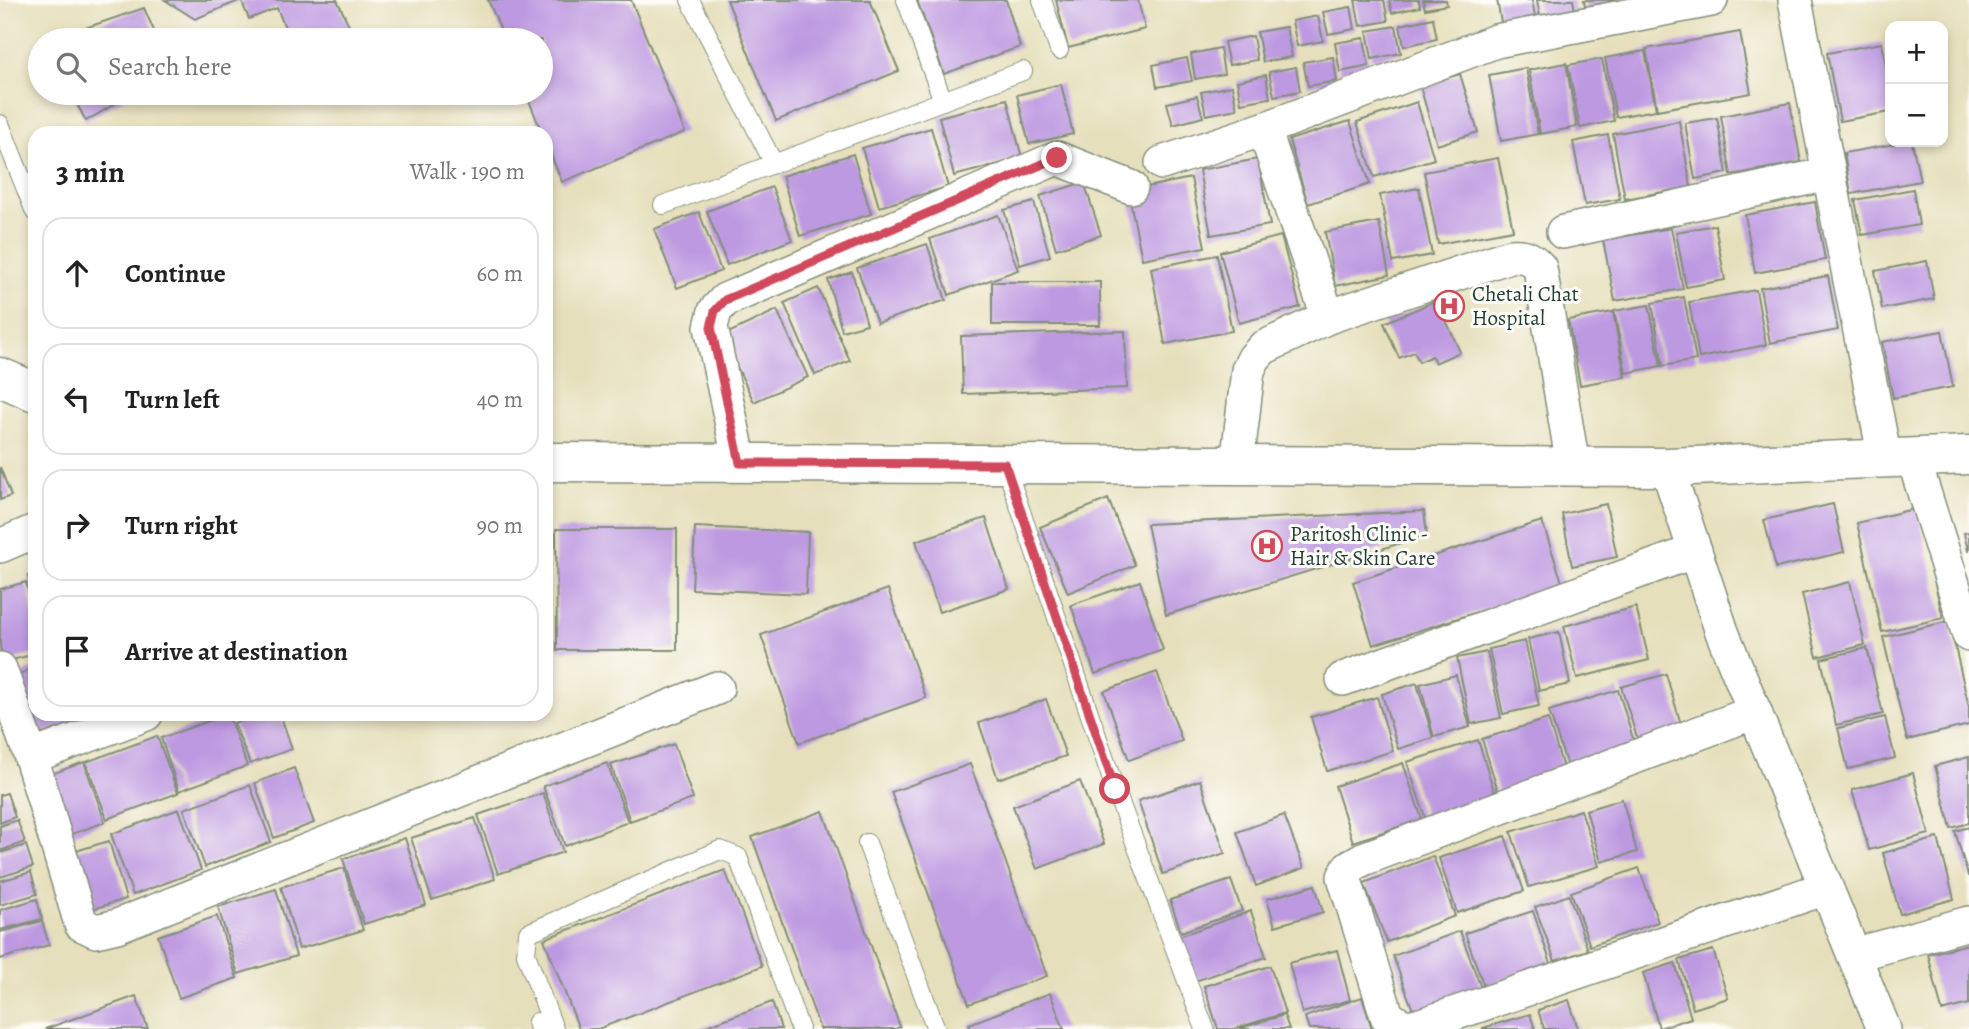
<!DOCTYPE html>
<meta charset="utf-8">
<style>
body{margin:0;font-family:Alegreya,serif;background:#f6f6f6;color:#222}
.controls{position:absolute;right:21px;top:21px;display:grid;overflow:hidden;border-radius:14px;box-shadow:0 4px 10px #0003}
.controls button{width:63px;height:63px;display:grid;place-items:center;padding:0;border:0;border-bottom:2px solid #e0e0e0;background:#fff;color:#222;font:35px sans-serif}
.stop{position:absolute;width:21px;height:21px;margin:-16px;border:5px solid #d1495b;border-radius:50%;background:#fff}
.stop.end{background:#d1495b;border-color:#fff;box-shadow:0 2px 7px #0008}
.list{margin:0;padding:0;list-style:none}
h2{display:flex;justify-content:space-between;align-items:center;height:91px;margin:0;padding:0 28px;font-size:30px}
h2 small{font-size:23px;font-weight:400;color:#767676}
.list li{display:grid;grid-template-columns:46px 1fr auto;gap:21px;align-items:center;box-sizing:border-box;height:112px;margin:0 14px 14px;padding:0 14px;border:2px solid #e0e0e0;border-radius:21px}
.list b{display:block;font-size:26px;white-space:nowrap}
.list em{font-size:23px;font-style:normal;color:#767676}
.icon{flex:none;width:38px;height:38px;fill:none;stroke:currentColor;stroke-width:2;stroke-linecap:round;stroke-linejoin:round}
.map{position:relative;flex:none;width:1969px;height:1029px;overflow:hidden}
.search{position:absolute;background:#fff;box-shadow:0 4px 10px #0003;left:28px;top:28px;width:525px;height:77px;display:flex;align-items:center;gap:18px;box-sizing:border-box;padding:0 24px;border-radius:38px;color:#767676;font-size:26px}
.panel{position:absolute;background:#fff;box-shadow:0 4px 10px #0003;left:28px;top:126px;width:525px;height:595px;border-radius:21px}
.map>svg:first-child{display:block}
.building{fill:#bd99e1}
.lines{fill:none;stroke-linecap:round;stroke-linejoin:round}
.service-casing{stroke:#828e78;stroke-width:20}
.minor-casing{stroke:#828e78;stroke-width:36}
.tertiary-casing{stroke:#828e78;stroke-width:41}
.service{stroke:#fff;stroke-width:18}
.minor{stroke:#fff;stroke-width:33}
.tertiary{stroke:#fff;stroke-width:38}
.route{stroke:#d1495b;stroke-width:9}
.labels{text-anchor:middle;dominant-baseline:central;stroke-width:6;stroke-linejoin:round;paint-order:stroke}
.poi-label{font-size:21px;fill:#1f3d34;stroke:#fdfcf7;text-anchor:start}
</style>
<div class="map">
<svg width="1969" height="1029" viewBox="0 0 1969 1029">
<rect width="100%" height="100%" fill="#fdfcf7"/>
<filter id="ink" filterUnits="userSpaceOnUse"><feTurbulence type="fractalNoise" baseFrequency=".0143" numOctaves="2"/><feDisplacementMap in="SourceGraphic" scale="14" xChannelSelector="R" yChannelSelector="G"/><feConvolveMatrix kernelMatrix="1 2 1 2 8 2 1 2 1" color-interpolation-filters="sRGB"/></filter>
<filter id="wash" filterUnits="userSpaceOnUse"><feTurbulence type="fractalNoise" baseFrequency=".00686" numOctaves="4" result="noise"/><feDisplacementMap in="SourceGraphic" scale="28" xChannelSelector="R" yChannelSelector="G"/><feGaussianBlur stdDeviation="1.57" result="paint"/><feColorMatrix in="noise" values="0 0 0 0 0 0 0 0 0 0 0 0 0 0 0 0 0 1.4 0 .05"/><feComposite in="paint" operator="in"/></filter>
<g filter="url(#wash)">
<rect width="100%" height="100%" fill="#e6dfbb"/>
<g id="blocks">
<!-- building -->
<g class="building">
<path d="M165 0H337L356 40H290L277 8 249 19 241 0 195 19Z"/>
<path d="M488 0H631L685 132 562 182 546 143V133H542L526 93H541V40H505Z"/>
<path d="M727 0H870L899 71 776 121Z"/>
<path d="M917 0H1006L1020 47 944 74Z"/>
<path d="M1056 0H1138L1145 29 1068 48Z"/>
<path d="M1355 0H1384L1388 21 1360 26Z"/>
<path d="M1389 0H1419L1420 7 1392 13Z"/>
<path d="M1423 0H1446L1447 5 1425 9Z"/>
<path d="M1497 0H1532L1536 22 1502 28Z"/>
<path d="M1537 0H1573L1576 17 1541 23Z"/>
<path d="M1584 0H1619L1621 12 1587 18Z"/>
<path d="M1351 7 1355 29 1328 34 1323 12Z"/>
<path d="M144 8 158 40H50Z"/>
<path d="M1318 16 1323 41 1297 46 1292 21Z"/>
<path d="M1433 18 1437 39 1404 46 1400 25Z"/>
<path d="M1396 26 1401 53 1372 59 1367 31Z"/>
<path d="M1286 27 1292 57 1263 62 1257 32Z"/>
<path d="M1740 32 1751 93 1657 110 1646 49Z"/>
<path d="M1253 36 1257 60 1229 65 1224 42Z"/>
<path d="M1364 38 1369 66 1340 72 1335 43Z"/>
<path d="M1882 43 1890 90V112L1840 121 1827 53Z"/>
<path d="M1220 48 1224 74 1195 79 1191 54Z"/>
<path d="M1645 51 1656 110 1616 117 1605 58Z"/>
<path d="M1333 57 1337 81 1308 86 1303 62Z"/>
<path d="M1187 58 1192 81 1157 87 1153 65Z"/>
<path d="M1602 59 1614 121 1580 128 1568 65Z"/>
<path d="M1566 63 1577 127 1540 134 1529 70Z"/>
<path d="M1296 67 1300 91 1274 96 1269 72Z"/>
<path d="M1526 68 1538 134 1501 141 1489 75Z"/>
<path d="M1460 74 1478 132 1437 145 1420 86Z"/>
<path d="M1266 75 1270 98 1241 103 1237 81Z"/>
<path d="M1061 84 1073 134 1029 144 1017 95Z"/>
<path d="M1232 86 1237 109 1206 115 1201 92Z"/>
<path d="M71 93H133L86 121Z"/>
<path d="M1197 96 1203 117 1173 125 1167 103Z"/>
<path d="M1007 99 1022 158 954 176 939 117Z"/>
<path d="M1417 102 1434 159 1374 177 1357 122Z"/>
<path d="M1790 103 1801 162 1731 175 1721 116Z"/>
<path d="M1717 118 1727 173 1695 179 1685 123Z"/>
<path d="M1350 121 1370 184 1308 204 1289 140Z"/>
<path d="M1679 121 1691 187 1625 199 1613 134Z"/>
<path d="M931 128 948 187 879 207 862 148Z"/>
<path d="M1608 135 1620 199 1585 205 1573 142Z"/>
<path d="M1906 142H1912L1920 181 1851 194 1844 153Z"/>
<path d="M853 154 871 214 800 236 782 176Z"/>
<path d="M1498 158 1513 230 1438 244 1424 172Z"/>
<path d="M1258 159 1270 225 1211 235 1199 170Z"/>
<path d="M1191 178 1205 247 1142 259 1128 191Z"/>
<path d="M1084 182 1101 235 1056 249 1040 196Z"/>
<path d="M772 187 792 240 727 265 707 211Z"/>
<path d="M1419 188 1432 255 1393 262 1380 195Z"/>
<path d="M1913 189 1919 225 1862 235 1855 200Z"/>
<path d="M1034 202 1050 256 1020 265 1004 210Z"/>
<path d="M1815 202 1825 260 1755 273 1745 215Z"/>
<path d="M699 212 721 271 677 288 654 229Z"/>
<path d="M998 215 1018 270 949 295 930 239Z"/>
<path d="M1379 222 1389 275 1335 286 1325 232Z"/>
<path d="M1715 225 1725 280 1686 287 1676 232Z"/>
<path d="M1671 228 1683 289 1615 301 1603 240Z"/>
<path d="M1281 236 1300 307 1239 323 1220 252Z"/>
<path d="M927 244 946 300 877 323 857 268Z"/>
<path d="M1217 255 1232 331 1165 344 1151 268Z"/>
<path d="M1927 261 1934 299 1882 309 1875 271Z"/>
<path d="M852 272 867 324 842 331 828 280Z"/>
<path d="M1828 276 1838 330 1770 343 1760 288Z"/>
<rect x="992" y="282" width="108" height="43"/>
<path d="M818 288 850 361 815 375 784 303Z"/>
<path d="M1756 290 1766 345 1699 358 1689 302Z"/>
<path d="M1684 297 1696 360 1663 366 1652 303Z"/>
<path d="M1437 300 1460 352 1435 363 1432 356 1419 362 1414 352 1399 358 1384 323Z"/>
<path d="M1649 305 1661 366 1626 373 1614 311Z"/>
<path d="M777 310 808 377 754 402 722 336Z"/>
<path d="M1613 312 1625 377 1580 385 1568 320Z"/>
<path d="M1125 331 1127 388 963 394 961 336Z"/>
<path d="M1942 331 1953 387 1893 398 1882 342Z"/>
<path d="M0 467 11 496 0 500Z"/>
<path d="M1108 499 1135 565 1068 593 1040 527Z"/>
<path d="M1606 504 1617 557 1572 566 1562 514Z"/>
<path d="M1833 504 1844 552 1776 568 1764 520Z"/>
<path d="M1917 508 1943 618 1882 632 1857 523Z"/>
<path d="M1424 511 1427 535 1166 615 1147 524Z"/>
<path d="M986 518 1009 589 939 612 916 541Z"/>
<path d="M1542 521 1563 585 1373 645 1353 582Z"/>
<path d="M695 527 808 532 806 594 692 589Z"/>
<path d="M556 529H677V650H557Z"/>
<path d="M1969 532V551H1968L1964 533Z"/>
<path d="M35 574V600H34L28 576Z"/>
<path d="M1140 581 1163 650 1095 674 1071 605Z"/>
<path d="M26 582 35 620V654L4 662 0 647V589Z"/>
<path d="M1850 582 1865 645 1817 657 1802 594Z"/>
<path d="M888 589 926 698 799 743 761 635Z"/>
<path d="M1636 607 1649 660 1577 678 1564 626Z"/>
<path d="M1949 621 1969 707V725L1907 740 1883 637Z"/>
<path d="M1559 632 1570 684 1539 691 1528 639Z"/>
<path d="M1525 641 1539 706 1503 714 1489 649Z"/>
<path d="M1867 648 1883 714 1836 725 1821 659Z"/>
<path d="M1487 652 1501 718 1471 724 1457 658Z"/>
<path d="M35 668V714H78L80 721 35 737 13 676Z"/>
<path d="M1157 672 1182 741 1129 760 1104 691Z"/>
<path d="M1666 674 1683 731 1639 744 1621 687Z"/>
<path d="M1456 675 1470 727 1434 737 1420 684Z"/>
<path d="M1417 683 1433 738 1398 749 1382 694Z"/>
<path d="M1618 690 1636 748 1568 769 1549 711Z"/>
<path d="M1377 697 1393 751 1327 771 1311 717Z"/>
<path d="M1046 699 1066 756 998 779 979 723Z"/>
<path d="M228 714 247 766 179 791 161 738Z"/>
<path d="M258 714H280L292 749 250 764 234 723Z"/>
<path d="M1885 717 1895 758 1848 769 1838 728Z"/>
<path d="M1548 719 1565 774 1499 794 1482 739Z"/>
<path d="M157 736 178 793 107 819 86 762Z"/>
<path d="M1478 740 1496 797 1426 820 1407 762Z"/>
<path d="M674 744 693 799 630 821 611 765Z"/>
<path d="M1969 757V823L1951 828 1935 766Z"/>
<path d="M84 762 105 822 64 837 43 777Z"/>
<path d="M607 763 628 822 565 846 543 786Z"/>
<path d="M1403 763 1422 819 1353 842 1335 786Z"/>
<path d="M970 764 1047 976 969 1004 891 792Z"/>
<path d="M294 768 314 823 274 838 255 783Z"/>
<path d="M1913 773 1929 834 1869 850 1852 790Z"/>
<path d="M1200 780 1225 853 1163 874 1138 801Z"/>
<path d="M1080 781 1104 844 1037 869 1013 806Z"/>
<path d="M250 785 271 842 205 867 184 809Z"/>
<path d="M7 793 15 817 0 823V795Z"/>
<path d="M543 793 563 852 498 874 478 815Z"/>
<path d="M1622 799 1637 852 1601 862 1586 810Z"/>
<path d="M179 809 201 870 133 895 111 834Z"/>
<path d="M1581 810 1599 866 1529 887 1511 832Z"/>
<path d="M823 811 900 1027 895 1029H820L752 837Z"/>
<path d="M1284 815 1304 868 1256 886 1237 832Z"/>
<path d="M475 818 495 879 432 900 411 838Z"/>
<path d="M17 820 25 842 0 851V826Z"/>
<path d="M1969 827V876H1968L1955 831Z"/>
<path d="M1505 836 1524 891 1457 913 1439 858Z"/>
<path d="M405 838 426 905 364 924 343 859Z"/>
<path d="M1938 838 1954 899 1900 914 1883 853Z"/>
<path d="M109 841 126 899 86 911 69 853Z"/>
<path d="M26 845 33 867 0 877V853Z"/>
<path d="M1433 856 1455 916 1387 942 1364 883Z"/>
<path d="M344 868 363 930 299 949 281 887Z"/>
<path d="M1639 868 1658 922 1590 946 1571 892Z"/>
<path d="M725 870 762 966 598 1029H579L544 939Z"/>
<path d="M31 872 37 894 0 905V881Z"/>
<path d="M1231 880 1242 911 1181 932 1170 900Z"/>
<path d="M1315 885 1323 912 1275 926 1267 899Z"/>
<path d="M276 889 296 956 238 974 218 907Z"/>
<path d="M1569 895 1588 950 1555 961 1535 907Z"/>
<path d="M37 899 42 919 0 930V910Z"/>
<path d="M1251 911 1266 957 1195 981 1179 936Z"/>
<path d="M1533 911 1551 964 1484 987 1465 933Z"/>
<path d="M217 916 237 978 179 998 158 936Z"/>
<path d="M42 921 49 945 0 959V932Z"/>
<path d="M1460 931 1481 988 1414 1013 1393 956Z"/>
<path d="M1969 944V1004L1942 1011 1928 954Z"/>
<path d="M1337 950 1350 1000 1302 1013 1289 963Z"/>
<path d="M1713 950 1728 998 1693 1009 1679 960Z"/>
<path d="M1675 963 1691 1018 1659 1028 1643 973Z"/>
<path d="M1270 966 1285 1013 1234 1029H1218L1204 986Z"/>
<path d="M1050 993 1064 1029H971L969 1024Z"/>
<path d="M136 996 148 1029H45Z"/>
<path d="M1362 997 1372 1029H1309L1305 1017Z"/>
<path d="M1569 1000 1578 1029H1544L1538 1010Z"/>
<path d="M772 1002 781 1029H698Z"/>
<path d="M1530 1014 1535 1029H1483V1028Z"/>
<path d="M1284 1015 1289 1029H1241V1028Z"/>
</g>
</g>
</g>
<g filter="url(#ink)">
<use href="#blocks" fill-opacity="0" stroke="#828e78" stroke-width="2"/>
<g class="lines">
<!-- service casing -->
<g class="service-casing">
<g id="service">
<path d="M690 0 774 164"/>
<path d="M906 0 943 101"/>
<path d="M1042 0 1059 50"/>
<path d="M0 124 35 212"/>
<path d="M663 205 1023 71"/>
<path d="M1005 464 1115 789 1205 1029"/>
<path d="M867 843 936 1029"/>
<path d="M537 1022 539 1029"/>
<path d="M554 1029 526 954 528 933 720 850 738 857 800 1029"/>
</g>
</g>
<!-- minor casing -->
<g class="minor-casing">
<g id="minor">
<path d="M1795 0 1885 459"/>
<path d="M1264 129 1328 317"/>
<path d="M1162 163 1264 129 1496 41 1711 0"/>
<path d="M1563 232 1828 174"/>
<path d="M1913 457 1969 635"/>
<path d="M740 463 711 327 715 311 725 300 1057 158 1131 187"/>
<path d="M1237 465 1248 370 1254 358 1263 348 1328 317 1510 256C1524 255 1531 257 1540 268L1573 466"/>
<path d="M1667 467 1722 632 1884 1029"/>
<path d="M0 546 35 531"/>
<path d="M0 669 31 757 81 924 96 931 117 926 717 688"/>
<path d="M1343 679 1695 551"/>
<path d="M1755 712 1363 859 1349 867 1344 877 1387 1016 1404 1027 1421 1025 1826 888"/>
<path d="M31 757 146 714"/>
<path d="M1854 955 1969 923"/>
</g>
</g>
<!-- tertiary casing -->
<g class="tertiary-casing">
<g id="tertiary">
<path d="M0 377 35 392"/>
<path d="M546 462 1667 467 1969 455"/>
</g>
</g>
<!-- service -->
<use href="#service" class="service"/>
<!-- minor -->
<use href="#minor" class="minor"/>
<!-- tertiary -->
<use href="#tertiary" class="tertiary"/>
</g>
</g>
<g class="lines" filter="url(#ink)">
<!-- route -->
<path class="route" d="M1057 158 725 300 715 311 711 327 740 463 1005 464 1115 789"/>
</g>
<!-- icons -->
<defs>
<g id="hospital-ring" transform="scale(1.575)"><circle r="9.5" fill="#fdfcf7" stroke="#d1495b" stroke-width="1.5"/><path d="M-5-5h3v3.5h4V-5h3V5h-3V1.5h-4V5h-3Z" fill="#d1495b"/></g>
</defs>
<g fill-rule="evenodd">
<use href="#hospital-ring" x="1449" y="306"/>
<use href="#hospital-ring" x="1267" y="546"/>
</g>
<g class="labels">
<!-- poi labels -->
<g class="poi-label">
<text x="1472" y="294">Chetali Chat<tspan x="1472" dy="24">Hospital</tspan></text>
<text x="1290" y="534">Paritosh Clinic -<tspan x="1290" dy="24">Hair &amp; Skin Care</tspan></text>
</g>
</g>
</svg>
<div class="controls">
<button>+</button>
<button>−</button>
</div>
<div class="stop" style="left:1115px;top:789px"></div>
<div class="stop end" style="left:1057px;top:158px"></div>
<div class="search"><svg class="icon" aria-label="search" viewBox="0 0 24 24"><circle cx="10" cy="10" r="6"/><path d="M15 15l6 6"/></svg>Search here</div>
<section class="panel">
<h2>3 min<small>Walk · 190 m</small></h2>
<ul class="list">
<li><svg class="icon" aria-label="ahead" viewBox="0 0 24 24"><path d="M12 20V5M6 11l6-6 6 6"/></svg><div><b>Continue</b></div><em>60 m</em></li>
<li><svg class="icon" aria-label="left" viewBox="0 0 24 24"><path d="M17 20v-9H6M10 6l-5 5 5 5"/></svg><div><b>Turn left</b></div><em>40 m</em></li>
<li><svg class="icon" aria-label="right" viewBox="0 0 24 24"><path d="M7 20v-9h11M14 6l5 5-5 5"/></svg><div><b>Turn right</b></div><em>90 m</em></li>
<li><svg class="icon" aria-label="arrive" viewBox="0 0 24 24"><path d="M6 21V4h12l-3 4 3 4H6"/></svg><div><b>Arrive at destination</b></div></li>
</ul>
</section>
</div>
